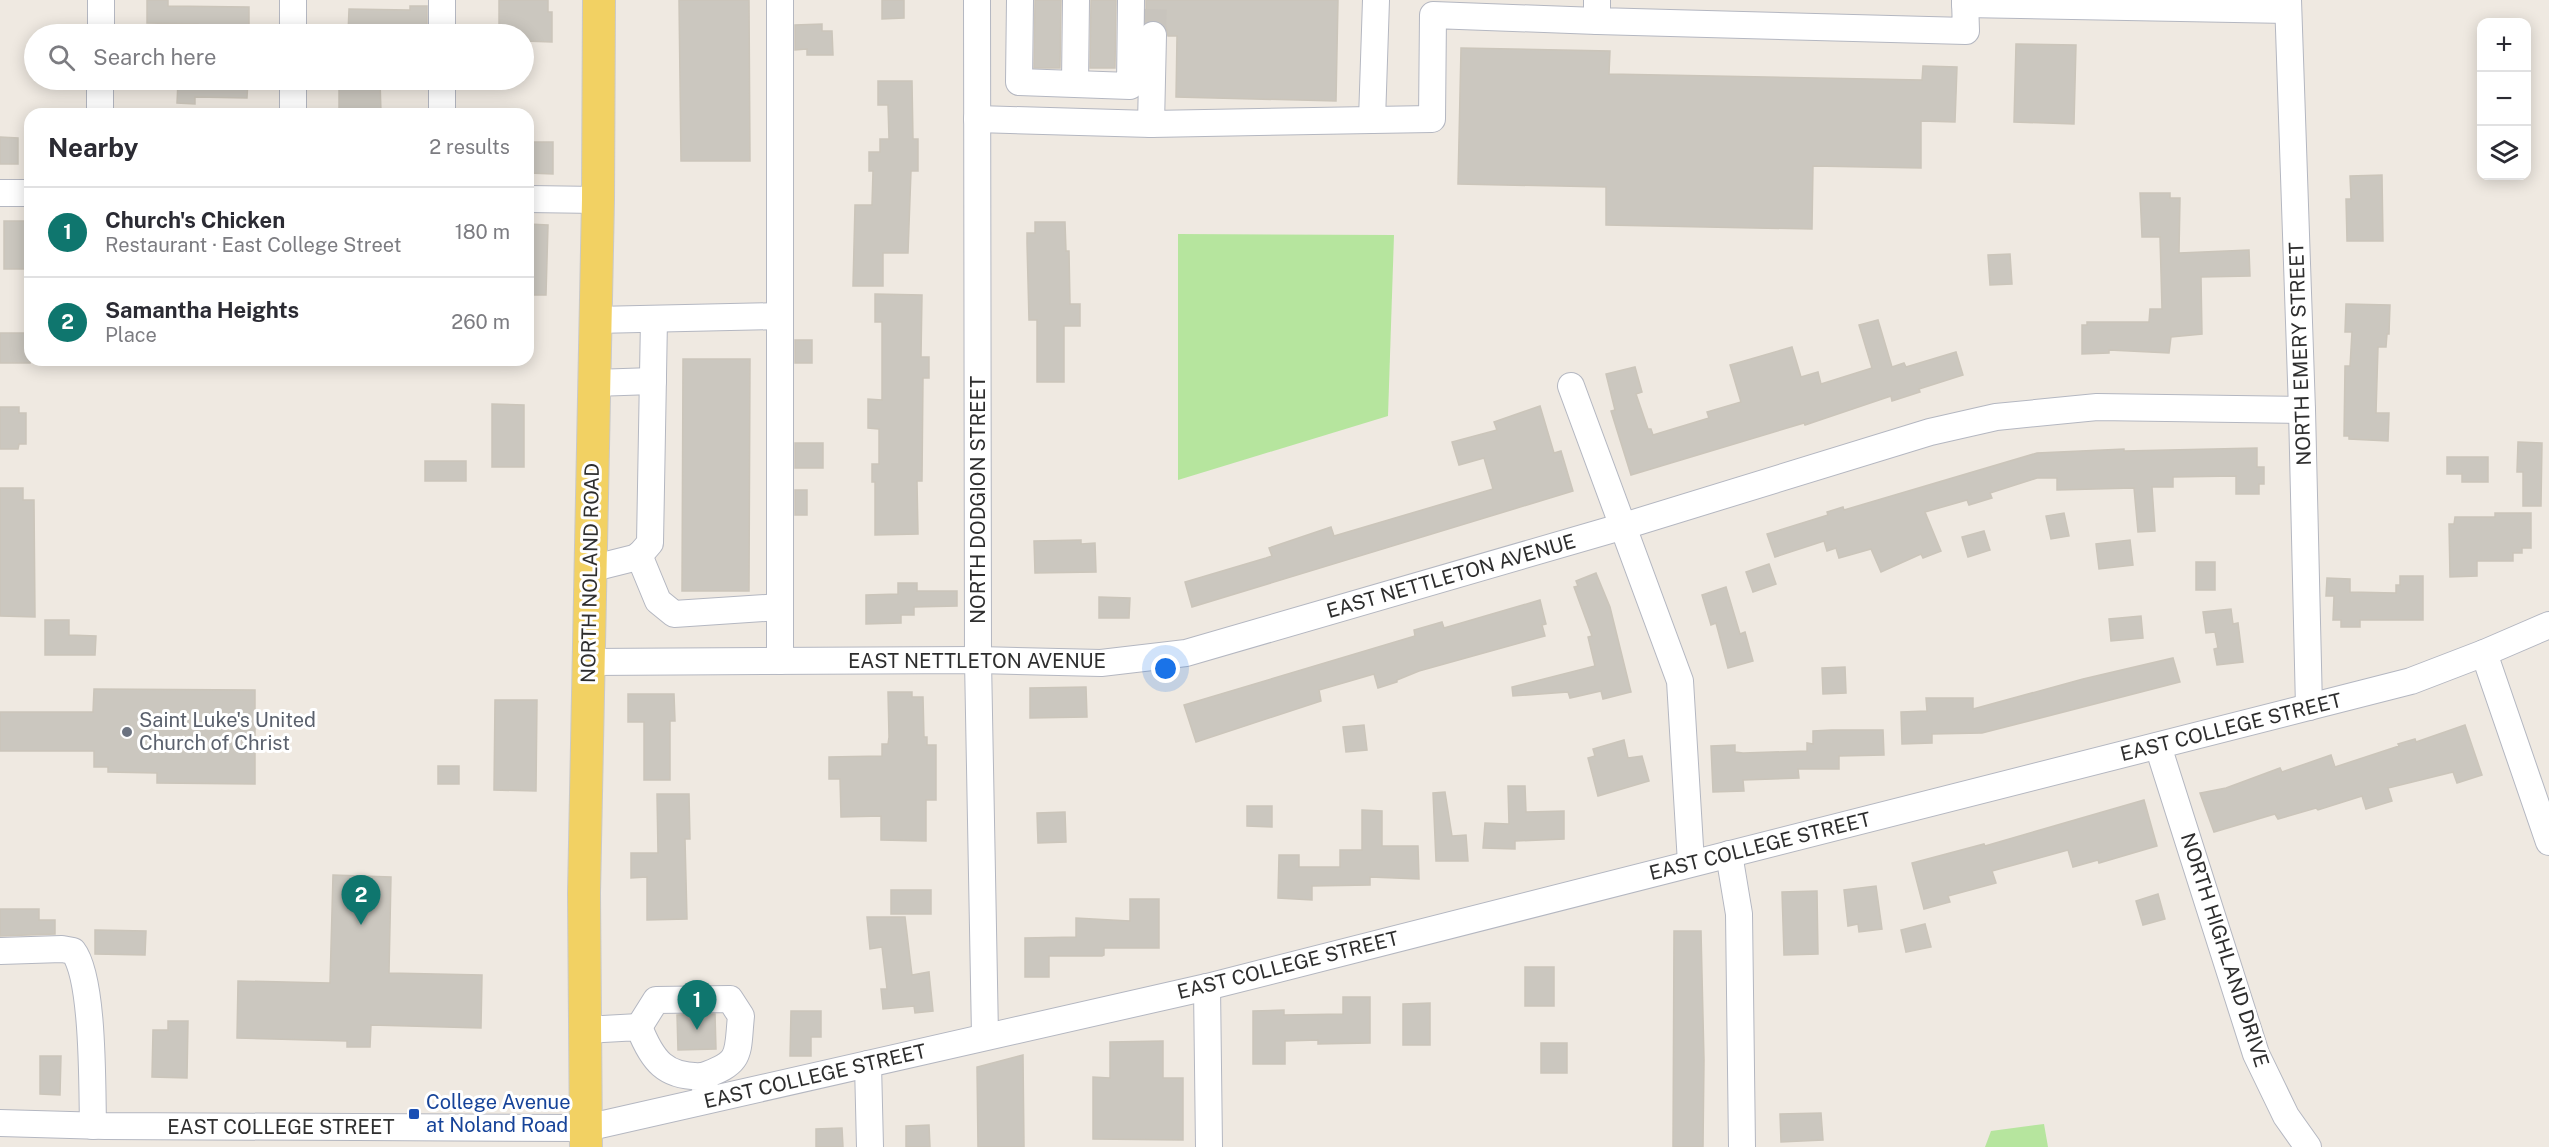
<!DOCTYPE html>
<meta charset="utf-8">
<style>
body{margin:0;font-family:"Public Sans",sans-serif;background:#f2f2f3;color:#2b2b33}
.controls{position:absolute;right:18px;top:18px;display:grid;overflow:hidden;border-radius:12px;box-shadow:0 3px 15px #0003}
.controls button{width:54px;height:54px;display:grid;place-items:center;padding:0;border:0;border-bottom:2px solid #e1e1e2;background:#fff;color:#2b2b33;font:30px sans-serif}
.you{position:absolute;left:1166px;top:669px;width:21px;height:21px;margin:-15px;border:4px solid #fff;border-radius:50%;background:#1a73e8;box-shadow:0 0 0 9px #1a73e833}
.badge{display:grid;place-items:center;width:39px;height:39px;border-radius:50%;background:#0f766e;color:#fff;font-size:20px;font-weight:700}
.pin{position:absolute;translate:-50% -50px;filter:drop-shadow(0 2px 3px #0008)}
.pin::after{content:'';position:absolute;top:32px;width:21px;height:18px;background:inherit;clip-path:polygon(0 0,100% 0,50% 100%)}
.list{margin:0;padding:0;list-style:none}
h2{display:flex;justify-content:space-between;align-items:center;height:78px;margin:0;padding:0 24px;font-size:26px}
h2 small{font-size:20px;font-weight:400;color:#7c7c81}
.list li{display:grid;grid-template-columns:39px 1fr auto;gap:18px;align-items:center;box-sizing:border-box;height:90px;padding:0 24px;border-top:2px solid #e1e1e2}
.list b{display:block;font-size:22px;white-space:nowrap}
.list p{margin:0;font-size:20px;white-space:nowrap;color:#7c7c81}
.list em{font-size:20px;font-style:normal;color:#7c7c81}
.icon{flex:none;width:33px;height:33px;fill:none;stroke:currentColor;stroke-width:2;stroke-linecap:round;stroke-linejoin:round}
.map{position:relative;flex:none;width:2549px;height:1147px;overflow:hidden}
.search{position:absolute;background:#fff;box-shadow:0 3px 15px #0003;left:24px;top:24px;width:510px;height:66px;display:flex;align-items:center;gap:15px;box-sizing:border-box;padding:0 21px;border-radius:33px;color:#7c7c81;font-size:22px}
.panel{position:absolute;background:#fff;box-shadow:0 3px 15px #0003;left:24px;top:108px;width:510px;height:258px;border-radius:18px}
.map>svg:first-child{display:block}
.green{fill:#b6e59e}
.building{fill:#cbc7bf;stroke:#cbc5ba;stroke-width:1.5}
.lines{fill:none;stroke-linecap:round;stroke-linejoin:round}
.minor-tunnel{stroke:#c8c4bd;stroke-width:26;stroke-dasharray:26 13;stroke-linecap:butt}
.minor-casing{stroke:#b4b7c1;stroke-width:28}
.major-casing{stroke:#c9c9c9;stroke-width:34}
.minor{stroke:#fff;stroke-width:26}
.major{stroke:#f2d163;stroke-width:32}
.worship-dot{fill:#6b7280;stroke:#fff;stroke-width:2}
.transit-dot{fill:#1a4fb4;stroke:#fff;stroke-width:2}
.labels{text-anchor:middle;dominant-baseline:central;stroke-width:6;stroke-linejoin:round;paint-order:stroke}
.street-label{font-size:20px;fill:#2e2e2e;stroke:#fff}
.worship-label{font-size:20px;fill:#5b616d;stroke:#fff;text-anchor:start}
.transit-label{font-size:20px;fill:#164399;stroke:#fff;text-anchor:start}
</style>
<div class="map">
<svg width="2549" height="1147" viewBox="0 0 2549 1147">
<rect width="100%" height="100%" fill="#efe9e1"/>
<!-- green -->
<g class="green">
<path d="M1178 234 1394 235 1388 416 1178 480Z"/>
<path d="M2044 1124 2048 1147H1985L1991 1131Z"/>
</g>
<!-- building -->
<g class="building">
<path d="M147 0H168V6L249 7V34H198V24L147 23Z"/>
<path d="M499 0H548V12H552V42L524 41V34H499Z"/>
<path d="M679 0H749L750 161H681Z"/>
<path d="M882 0H904V18L882 19Z"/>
<path d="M1035 0H1061L1060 68H1034Z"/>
<path d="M1091 0H1116L1115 68H1090Z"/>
<path d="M1146 0H1338L1336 101 1176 97 1177 36H1168L1166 27 1160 22 1153 20 1146 22Z"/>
<path d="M410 6H427V29L390 28V34H348L349 9 410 10Z"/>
<path d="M822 24V31H832L833 55H807V49L795 50V25Z"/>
<path d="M2016 44 2076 45 2074 124 2014 122Z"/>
<path d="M1461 48 1610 51 1609 74 1922 80 1923 66 1957 67 1955 122 1921 121V168L1813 166 1812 229 1606 225V187L1458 184Z"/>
<path d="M192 80H248L247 98 195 97V104L177 103 178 82H192Z"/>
<path d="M339 80H380L381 113 339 112Z"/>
<path d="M878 81H912L913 139H918V171H911L908 253H883V286H853L855 205H872L873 171H869V152H880V139H889L888 105H878Z"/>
<path d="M0 137 18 138V164H0Z"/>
<path d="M528 142H553V174L528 173Z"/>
<path d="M2382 175 2383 241H2347L2346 199H2351L2350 176Z"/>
<path d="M2140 193H2170V198H2180L2179 253 2249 250 2250 276 2201 277 2202 334 2171 337 2169 353 2109 350V353L2082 354V325H2087V322H2149L2150 309H2162L2160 237H2142Z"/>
<rect x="4" y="221" width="26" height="48"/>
<path d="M1035 222H1065L1066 251H1069L1070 304H1080V326H1064V382H1037V320H1029L1027 243V233H1035Z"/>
<path d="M528 224 548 225 546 295H528Z"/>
<path d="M2010 254 2012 284 1990 285 1988 255Z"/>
<path d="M875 294 922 295 921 357H929V378H923L922 481H917L918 534 875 535V482H872V464H879V429L868 428V399L882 400V322H875Z"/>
<path d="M2346 304 2390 305 2389 334H2387L2386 347H2378L2376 413H2389L2388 441 2349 439V436H2344L2345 366H2350L2352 332H2345Z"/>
<path d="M1878 320 1892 367 1904 363 1906 367 1956 352 1963 375 1919 389 1920 392 1892 401 1891 396 1805 425 1804 423 1631 475 1611 411 1615 410 1606 374 1635 367 1642 392 1636 394 1648 429H1651L1653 435 1709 418 1707 412 1741 402 1730 365 1792 347 1801 377 1818 372 1821 384 1872 368 1859 325Z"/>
<rect x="0" y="333" width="30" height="30"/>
<rect x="795" y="340" width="17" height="23"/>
<path d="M683 359H750L749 591H682Z"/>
<path d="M492 404 524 405V467H492Z"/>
<path d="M1540 406 1554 453 1561 451 1573 491 1192 607 1185 582 1266 558 1272 556 1269 548 1331 527 1334 536 1493 489 1484 458 1459 465 1452 442 1497 430 1494 422Z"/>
<path d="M0 407H19V413H26V444H19L18 449H0Z"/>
<path d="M2518 442 2542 443 2541 506H2523V472H2517Z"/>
<rect x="795" y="443" width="28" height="25"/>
<path d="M2257 448V467H2264V484H2259V494H2236V476L2173 477V487H2152L2155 531 2138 532 2134 488 2057 490V478H2037L1990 493 1992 498 1969 505 1967 500 1925 512 1941 551 1923 558 1921 554 1881 572 1871 549 1839 558 1836 548 1827 551 1824 541 1775 557 1767 534 1828 515 1827 512 1843 507 1844 510 2037 453 2124 449V451Z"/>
<path d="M2447 457H2488V482H2462V474H2447Z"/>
<rect x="425" y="461" width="41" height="20"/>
<path d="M0 488H23V500H34L35 617 0 616Z"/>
<rect x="795" y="490" width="12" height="25"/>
<path d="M2064 513 2069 536 2051 539 2046 516Z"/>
<path d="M2495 513H2531V548H2522V553H2513V561H2477V576L2450 577 2449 524H2454L2455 517H2495Z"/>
<path d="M1984 531 1990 550 1968 557 1962 537Z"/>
<path d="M1081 540V544L1095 543 1096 572 1035 573 1034 541Z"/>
<path d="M2130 540 2133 565 2099 569 2096 544Z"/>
<rect x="2196" y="562" width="19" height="28"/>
<path d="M1769 564 1776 584 1753 592 1746 572Z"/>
<path d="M1596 573 1610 607 1631 692 1603 699 1601 691 1570 698 1568 692 1513 696 1512 687 1595 666 1588 637 1592 636 1574 587 1578 586 1576 581Z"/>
<path d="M2400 576H2423V620H2360V627H2341V620H2333L2334 596H2326L2327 578 2350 579V592L2396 593V585H2400Z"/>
<path d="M898 583H917V591H957V606L914 607V615H901V623L866 624V595L898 594Z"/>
<path d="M1726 587 1740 634 1745 632 1753 661 1728 668 1716 623 1711 625 1702 595Z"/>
<path d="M1099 597 1130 598 1129 618H1099Z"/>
<path d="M1540 600 1546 624 1542 625 1545 636 1419 671 1397 680V682L1378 688 1374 674 1319 690 1321 701 1196 742 1184 705 1415 636 1414 630 1442 622 1444 628Z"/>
<path d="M2231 609 2233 624 2238 623 2243 662 2217 665 2214 649 2218 648 2215 632 2206 633 2203 612Z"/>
<path d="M2141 616 2143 638 2111 641 2109 619Z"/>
<path d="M45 620H69V635L96 636 95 655H45Z"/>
<path d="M2173 658 2180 682 1982 733 1932 734V743L1902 744 1901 712 1927 711 1926 698H1973V709L2083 679Z"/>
<path d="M1845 667 1846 693 1823 694 1822 668Z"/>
<path d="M1086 687 1087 717 1030 718V688Z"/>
<path d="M94 689 255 690V784L157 783V773L108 772V767H94V751H0V712H93Z"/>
<path d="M888 692H912V697H923L924 737H927V745H936V800H926V841L881 840V816L841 817 840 779H829V757L882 756V744H888L889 737Z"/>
<path d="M628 694H674L675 721H670V780H644V722H628Z"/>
<path d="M495 700H537L536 791 494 790Z"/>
<path d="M1364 725 1367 750 1346 752 1343 727Z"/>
<path d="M2465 725 2482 775 2457 783 2453 772 2388 788 2392 801 2366 809 2362 796 2318 810 2316 808 2278 819 2275 814 2214 832 2200 793 2226 788 2280 768 2282 772 2331 755 2335 767 2399 746 2398 744 2415 739 2416 742Z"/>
<path d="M1832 730H1883L1884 755 1839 756V769H1798L1799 778 1743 780 1744 791 1713 792 1711 746 1735 745V752L1743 753 1807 751V743L1813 744V731Z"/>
<path d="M1624 740 1628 758 1642 756 1649 781 1598 796 1588 758 1595 756 1593 749Z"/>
<rect x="438" y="766" width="21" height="18"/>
<path d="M1508 786H1525L1526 812 1564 811V839L1515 841V849L1483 848 1485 823 1509 824Z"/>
<path d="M1445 792 1452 836 1466 835 1468 861H1436L1433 793Z"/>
<path d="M657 794H689L690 839H685L687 919 647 920V877L631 878V853H658Z"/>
<path d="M2144 800 2157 846 2099 863 2098 860 2073 867 2068 850 1992 871 1996 883 1948 896 1950 902 1924 909 1912 863 1984 844 1985 846Z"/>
<path d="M1247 806H1272V827L1247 826Z"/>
<path d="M1362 810 1382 811V846H1418L1419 879 1370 877V885L1312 886V900L1278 898 1279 855H1299V867H1340V850H1362Z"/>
<path d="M1065 812 1066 842 1038 843 1037 813Z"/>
<path d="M333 875 391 877 389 973 482 975 481 1028 371 1025 370 1047H347V1041L237 1038 238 981 330 983Z"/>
<path d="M1876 886 1882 929 1859 932 1858 924 1848 926 1844 890Z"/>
<rect x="891" y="890" width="40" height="24"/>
<path d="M1817 891 1818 954 1784 955 1782 892Z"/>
<path d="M2158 894 2165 919 2143 925 2136 901Z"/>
<path d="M1130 899H1159V948H1104V955L1102 956H1049V977H1025V938L1076 937V918L1130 921Z"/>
<path d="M0 909H39V920H55V934L0 936Z"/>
<path d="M867 917H905L912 975 929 972 933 1011 915 1013 914 1006 883 1009 881 989H887L882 947 870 949Z"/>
<path d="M1925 924 1931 947 1906 952 1901 930Z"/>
<path d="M95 930 146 931 145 955 95 954Z"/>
<path d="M1674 931H1701L1704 1060 1703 1147H1673Z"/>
<rect x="1525" y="967" width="29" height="39"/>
<path d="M1343 997H1370V1043L1318 1044V1040L1285 1041V1064H1253V1011L1284 1010V1015L1343 1014Z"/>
<path d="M1430 1003V1045H1403V1004Z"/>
<path d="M791 1011H821V1037H811V1056H790Z"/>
<path d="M715 1014 716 1049 678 1050 677 1015Z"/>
<path d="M168 1021H188L187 1078 152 1077 153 1030H168Z"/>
<path d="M1163 1041V1078H1183V1140L1093 1139V1077L1110 1078V1042Z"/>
<rect x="1541" y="1043" width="26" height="30"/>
<path d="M1023 1055 1024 1147H978L977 1067Z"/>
<path d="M40 1056H61L60 1095 40 1094Z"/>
<path d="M1821 1113 1823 1140 1781 1142 1780 1114Z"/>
<path d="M929 1125 930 1147H906V1126Z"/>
<path d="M842 1128 843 1147H816V1129Z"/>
</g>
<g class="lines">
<!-- minor-tunnel -->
<path class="minor-tunnel" d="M1153 35 1154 0"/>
<!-- minor casing -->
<g class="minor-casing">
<g id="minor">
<path d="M442 0V34"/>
<path d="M977 0 978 660 985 1036"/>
<path d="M1020 0 1019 82 1130 86 1131 0"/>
<path d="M1597 0V21L1966 31 1965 0"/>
<path d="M2288 0 2302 410 2309 707"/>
<path d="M1965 4 2288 10"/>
<path d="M101 34V0"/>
<path d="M293 34V0"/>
<path d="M442 80V114"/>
<path d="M1075 83 1076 0"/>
<path d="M100 114V80"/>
<path d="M293 114V80"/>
<path d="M977 119 1151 124 1372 120 1376 0"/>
<path d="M1372 120 1432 119 1433 15 1597 21"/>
<path d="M1151 124 1153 35"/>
<path d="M0 193H30"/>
<path d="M528 199 598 200"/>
<path d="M595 320 780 316"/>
<path d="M594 383 653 381"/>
<path d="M1571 386 1680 681 1691 863"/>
<path d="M639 555 658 601 674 614 780 607"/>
<path d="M590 569 638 557 650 543 654 319"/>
<path d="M2484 653 2549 842"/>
<path d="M780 661V0"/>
<path d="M588 662 978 660 1101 663 1186 653 1624 526 1930 432 1996 417 2097 407 2302 410"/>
<path d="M2158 746 2256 1054 2286 1116 2308 1147"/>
<path d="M1729 854 1739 914 1742 1147"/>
<path d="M0 951 62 949 73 951C94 978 92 1087 93 1126"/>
<path d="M1207 987 1209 1147"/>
<path d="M639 1027 656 1000 730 999 741 1016C737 1054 743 1062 703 1076"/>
<path d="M585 1030 639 1027C652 1060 665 1078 703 1076L706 1094"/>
<path d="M868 1064 870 1147"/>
<path d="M0 1123 105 1126 586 1128 1207 987 2309 707 2411 681 2484 653 2549 625"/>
</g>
</g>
<!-- major casing -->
<g class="major-casing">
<path id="major" d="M586 1147 584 893 598 200 599 0"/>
</g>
<!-- minor -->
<use href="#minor" class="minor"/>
<!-- major -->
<use href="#major" class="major"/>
</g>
<!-- markers -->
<circle class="worship-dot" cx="127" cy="732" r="6"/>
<rect class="transit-dot" x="408" y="1108" width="12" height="12" rx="3"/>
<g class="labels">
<!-- street labels -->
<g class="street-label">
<text transform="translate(2300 354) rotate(-92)">NORTH EMERY STREET</text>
<text transform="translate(978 500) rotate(-90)">NORTH DODGION STREET</text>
<text transform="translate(590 573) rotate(-89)">NORTH NOLAND ROAD</text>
<text transform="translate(1451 576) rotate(-16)">EAST NETTLETON AVENUE</text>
<text x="977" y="661">EAST NETTLETON AVENUE</text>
<text transform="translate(2231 727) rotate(-14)">EAST COLLEGE STREET</text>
<text transform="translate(1760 846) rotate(-14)">EAST COLLEGE STREET</text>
<text transform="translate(2225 950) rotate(72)">NORTH HIGHLAND DRIVE</text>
<text transform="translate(1288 965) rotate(-14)">EAST COLLEGE STREET</text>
<text transform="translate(815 1076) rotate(-13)">EAST COLLEGE STREET</text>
<text x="281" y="1127">EAST COLLEGE STREET</text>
</g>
<!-- worship labels -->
<g class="worship-label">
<text x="139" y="720">Saint Luke's United<tspan x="139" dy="23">Church of Christ</tspan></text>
</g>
<!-- transit labels -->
<g class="transit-label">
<text x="426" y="1102">College Avenue<tspan x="426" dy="23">at Noland Road</tspan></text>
</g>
</g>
</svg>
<div class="controls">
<button>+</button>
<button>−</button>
<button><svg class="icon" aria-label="layers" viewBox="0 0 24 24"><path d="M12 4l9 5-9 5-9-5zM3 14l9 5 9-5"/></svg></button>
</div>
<div class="you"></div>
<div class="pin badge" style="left:697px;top:1030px">1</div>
<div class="pin badge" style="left:361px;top:925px">2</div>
<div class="search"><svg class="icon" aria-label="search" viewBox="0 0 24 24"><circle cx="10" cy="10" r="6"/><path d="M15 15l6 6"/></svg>Search here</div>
<section class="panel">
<h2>Nearby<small>2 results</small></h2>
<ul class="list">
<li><span class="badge">1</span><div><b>Church's Chicken</b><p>Restaurant · East College Street</p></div><em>180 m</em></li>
<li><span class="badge">2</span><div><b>Samantha Heights</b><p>Place</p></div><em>260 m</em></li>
</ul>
</section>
</div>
